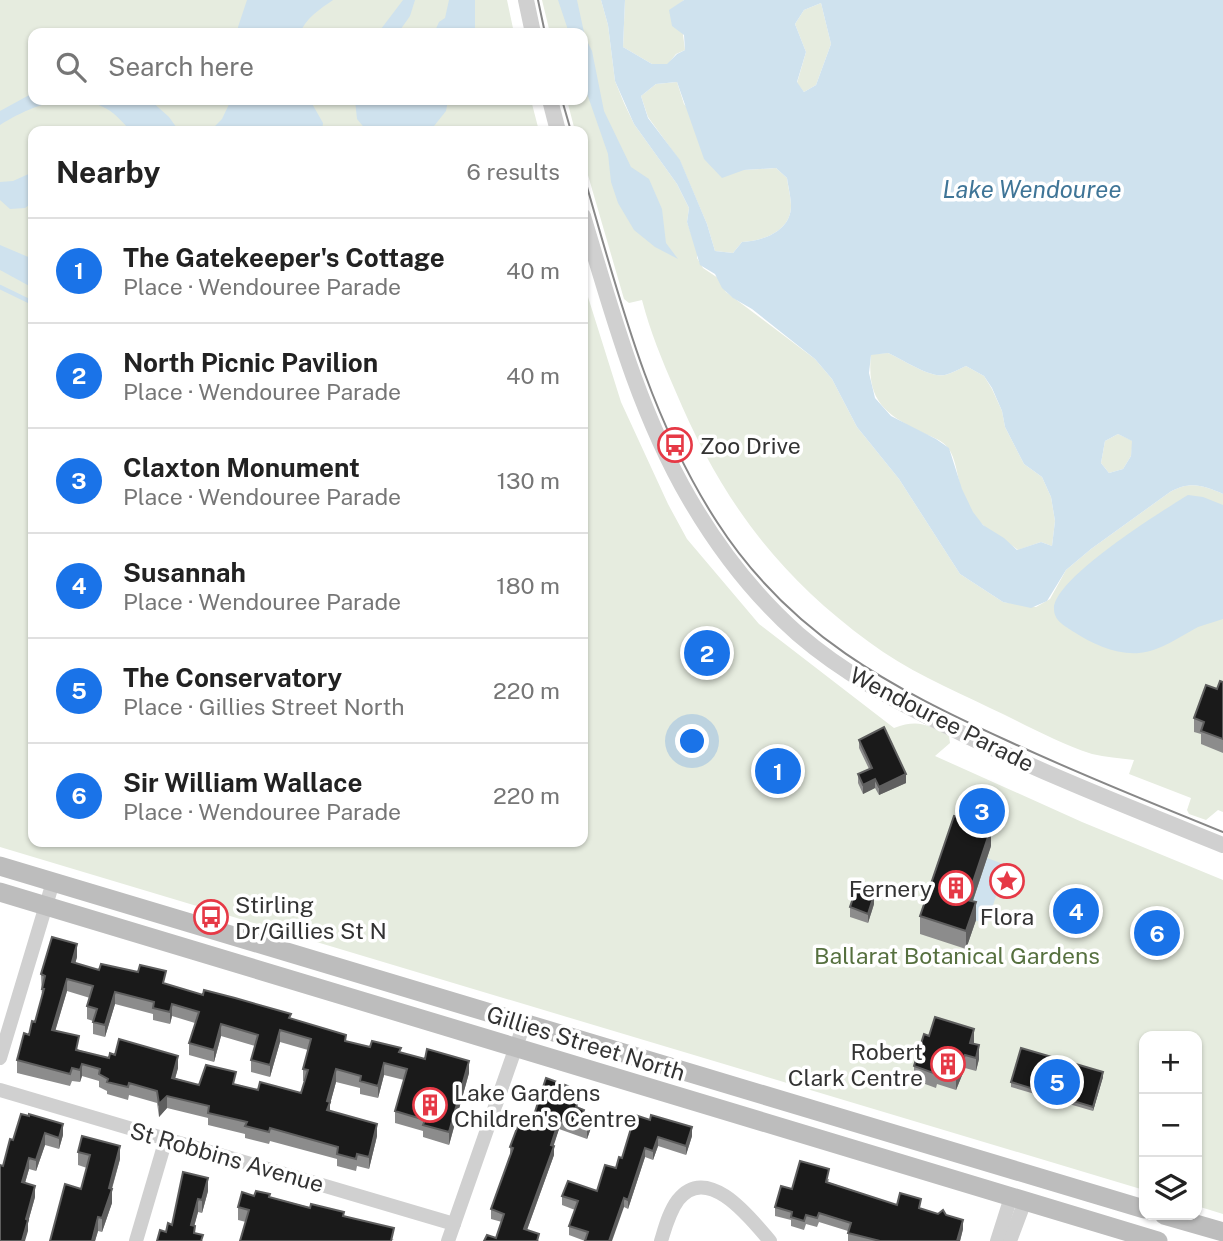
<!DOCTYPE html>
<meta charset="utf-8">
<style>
body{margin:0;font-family:"Public Sans",sans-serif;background:#f2f2f2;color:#222}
.controls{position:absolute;right:21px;bottom:21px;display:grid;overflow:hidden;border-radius:14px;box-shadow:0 2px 5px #0004}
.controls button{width:63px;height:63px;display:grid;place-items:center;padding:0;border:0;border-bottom:2px solid #e0e0e0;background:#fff;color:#222;font:35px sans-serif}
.you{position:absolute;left:693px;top:742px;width:24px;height:24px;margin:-18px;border:5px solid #fff;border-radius:50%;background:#1a73e8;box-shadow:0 0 0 10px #1a73e833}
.badge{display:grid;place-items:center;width:46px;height:46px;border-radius:50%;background:#1a73e8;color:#fff;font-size:23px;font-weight:700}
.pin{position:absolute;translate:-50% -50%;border:4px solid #fff;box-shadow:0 2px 7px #0006}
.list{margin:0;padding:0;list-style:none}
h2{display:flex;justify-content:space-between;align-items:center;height:91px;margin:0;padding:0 28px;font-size:30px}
h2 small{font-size:23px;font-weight:400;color:#767676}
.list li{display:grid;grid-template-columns:46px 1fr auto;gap:21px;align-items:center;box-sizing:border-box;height:105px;padding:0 28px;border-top:2px solid #e0e0e0}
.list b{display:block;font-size:26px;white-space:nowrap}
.list p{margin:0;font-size:23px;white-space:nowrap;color:#767676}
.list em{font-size:23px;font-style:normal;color:#767676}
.icon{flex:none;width:38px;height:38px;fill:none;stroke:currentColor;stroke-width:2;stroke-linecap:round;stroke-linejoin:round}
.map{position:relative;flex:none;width:1223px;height:1241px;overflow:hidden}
.search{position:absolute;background:#fff;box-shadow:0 2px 5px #0004;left:28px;top:28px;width:560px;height:77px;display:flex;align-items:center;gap:18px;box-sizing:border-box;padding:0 24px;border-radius:14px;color:#767676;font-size:26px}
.panel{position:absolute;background:#fff;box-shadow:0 2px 5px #0004;left:28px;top:126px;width:560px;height:721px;border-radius:14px}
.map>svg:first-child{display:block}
.green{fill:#e6ecdf}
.water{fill:#cfe2ee;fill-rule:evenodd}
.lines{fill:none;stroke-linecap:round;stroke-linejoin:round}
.stream{stroke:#cfe2ee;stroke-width:4.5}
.minor{stroke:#d0d0d0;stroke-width:14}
.tertiary{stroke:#d0d0d0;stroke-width:16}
.secondary{stroke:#bdbdbd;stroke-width:19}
.tram{stroke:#888;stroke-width:2}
.wall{fill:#8c8c8c;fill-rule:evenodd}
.shaded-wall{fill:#5f5f5f}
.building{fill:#1a1a1a;stroke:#5f5f5f;stroke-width:2;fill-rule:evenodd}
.labels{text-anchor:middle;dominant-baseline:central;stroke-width:7;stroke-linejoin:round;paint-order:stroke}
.poi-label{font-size:23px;fill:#333;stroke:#fff;text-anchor:start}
.street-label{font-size:23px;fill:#333;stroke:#fff}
.park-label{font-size:23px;fill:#56703f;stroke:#fff}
.water-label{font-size:24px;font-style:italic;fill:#3f7597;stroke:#fff}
</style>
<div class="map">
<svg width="1223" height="1241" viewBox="0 0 1223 1241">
<rect width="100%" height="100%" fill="#fff"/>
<!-- green -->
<g class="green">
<path d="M0 0H507L514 33H33V100H531L539 131H33V842H583V281L621 402 668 504 687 539 759 624 894 728C917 719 928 724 949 736L950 743 935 756 1082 822 1223 880V1214L1197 1206V1036H1144V1190L0 847Z"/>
<path d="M542 0H601L608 25 615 81 624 103 634 124 677 184 689 208 687 222 697 251V258L703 268 718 278 726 292 815 359 832 379 857 427 899 479 960 574 1003 602 1036 607 1050 599 1066 570 1091 549 1170 492C1190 481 1203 485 1223 494V812L1218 810 1206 820 1189 814 1187 810 1191 798 1129 774 1134 760C1120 758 1105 757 1092 754 1057 743 1023 723 990 708 949 688 906 670 869 642 775 573 720 497 675 390 662 360 650 331 642 300L629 303 624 299 583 158V131H575L567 100H583V33H550Z"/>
<path d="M625 0H684L679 4 685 50 676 54 668 64H652L623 47Z"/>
<path d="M821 3 831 44 816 85 804 92 797 83 806 52 795 24 804 10Z"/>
<path d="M677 82 684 104 744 170 776 168 787 178C788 187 791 197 791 206 791 231 763 241 742 242L733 253 715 251 707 224 680 161 648 117 641 96 656 84Z"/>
<path d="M888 353C904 360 929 378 945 375 952 373 959 369 966 366L984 376 992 389 1002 411 1005 427 1024 464 1042 477 1051 497 1055 521 1052 546 1041 542 1018 550C1007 541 993 535 983 525 973 517 965 500 961 488 957 476 956 458 948 448 943 441 933 437 925 434 886 415 866 402 871 354Z"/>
<path d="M1118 434 1133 441 1131 456 1123 469 1109 473 1101 463 1105 441Z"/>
</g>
<!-- water -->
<g class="water">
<path d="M247 0H333C320 9 306 18 300 33H238V27Z"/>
<path d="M403 0H415L410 16 398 33H378Z"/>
<path d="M449 0H475V33H434L439 22 445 18Z"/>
<path d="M558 0H577L585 37 592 51 604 111 631 167 649 179 662 209 666 243 678 259 655 247 634 230 618 203 611 182 608 154 583 82V33H569Z"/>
<path d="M601 0H625L623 47 652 64H667L677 54 685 50 684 35 672 26 669 10 684 0H1223V494C1203 485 1190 481 1170 492L1091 549 1066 570 1047 601 1031 608 1003 602 960 574 899 479 857 427 832 379 815 359 752 309 733 298 722 288 715 274 700 265 687 222 689 208 677 184 634 124 615 81 608 25ZM821 3 831 44 816 85 804 92 797 82 806 52 795 24 804 10ZM677 82 704 159 722 178 744 170 776 168 787 178C788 186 791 197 791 206 791 231 763 241 742 242L733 253 715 251 707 224 680 160 648 118 641 96 656 84ZM888 353C904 360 929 378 945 375 952 373 959 369 966 366L984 376 992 388 1002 411 1005 427 1024 464 1042 477 1051 497 1055 521 1052 546 1041 542 1017 550 1004 538 983 525 973 512 962 489 949 448 936 439 891 416 875 398 869 373 871 355ZM1118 434 1132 441 1131 456 1123 469 1109 473 1101 463 1105 441Z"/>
<path d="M33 93V100H150L169 117 179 131H131C122 122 114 111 101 106 67 91 29 107 0 125V111Z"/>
<path d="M231 100H310L323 123 322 131H210L222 119Z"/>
<path d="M355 100H448L446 111 430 131H367L357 119Z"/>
<path d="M33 172V202L25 208 10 209 0 200V182L13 181Z"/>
<path d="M0 245 33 259V288L0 270Z"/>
<path d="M1188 495 1203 497 1223 505V619C1215 622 1206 624 1198 627 1179 637 1161 651 1139 653 1117 655 1092 644 1074 632 1065 626 1054 621 1054 609 1053 579 1160 512 1188 495Z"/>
<path d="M987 858 1006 865 987 924 968 918Z"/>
</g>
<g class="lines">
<!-- stream -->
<path class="stream" d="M0 287 33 303"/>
<!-- minor -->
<g class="minor">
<path d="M0 1058 53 882"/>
<path d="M0 1090 454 1224"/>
<path d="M136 1241 166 1139"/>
<path d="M448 1241 524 1024"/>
<path d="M661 1241C665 1228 669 1212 678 1200 708 1162 752 1220 770 1241"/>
<path d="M997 1241 1011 1197"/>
<path d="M1010 1241 1025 1201"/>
</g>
<!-- tertiary -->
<g class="tertiary">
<path d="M526 0 533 33"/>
<path d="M550 100 558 131"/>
<path d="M583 216C612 312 638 410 689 498 718 548 754 595 798 634 843 673 897 702 951 728 1039 772 1131 808 1223 845"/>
</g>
<!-- secondary -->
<g class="secondary">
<path d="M0 866 1144 1209"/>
<path d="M0 892 1158 1241"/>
<path d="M1164 1215 1223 1232"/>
</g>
<!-- tram -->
<g class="tram">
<path d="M538 0 545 33"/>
<path d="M562 100 571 131"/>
<path d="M583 173C618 293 648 416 717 522 789 634 891 688 1008 741 1079 774 1151 803 1223 832"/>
</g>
</g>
<!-- wall -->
<g class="wall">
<path d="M725 644 714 678 687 669V664Z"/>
<path d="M1223 682V753L1201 744V734L1194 732V718Z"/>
<path d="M859 740 906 783 879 795 875 788 863 794 858 783V774L869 769 859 748Z"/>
<path d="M766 755 791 756V787H766Z"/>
<path d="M991 846 973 901 976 920 966 949 920 934V916Z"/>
<path d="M874 904 868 923 850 917V907Z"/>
<path d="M77 957 75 963 99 970 166 984 203 995 291 1018 346 1041 370 1047 401 1052 469 1073 449 1145 423 1137V1131L395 1123V1111L404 1080 384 1075 378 1098 360 1094V1088L336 1082 330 1104V1110L377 1136 369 1169 357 1166 356 1171 337 1166V1159L270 1141 269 1144 245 1138V1134L208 1125V1118L167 1108 159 1117 157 1103 129 1095 128 1100 107 1094V1091L99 1087V1081L82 1076 80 1082 72 1081 70 1086 17 1073V1060L35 1022 42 999 41 974ZM67 991 90 998 87 1006V1019L93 1021V1034L105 1037 115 1004 153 1014V1020L170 1024 172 1016 195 1023 189 1043V1055L214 1062 221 1036 255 1046 251 1060V1072L270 1077 280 1042 308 1050 303 1069V1081H305L301 1093 258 1090 236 1084 199 1085 175 1078 178 1068 109 1058 79 1050 55 1031Z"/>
<path d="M929 1036 974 1042V1044L979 1059 976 1071 965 1068 956 1090 937 1084 936 1088 914 1080V1066Z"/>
<path d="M1103 1077 1093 1111 1011 1087V1082Z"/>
<path d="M568 1096 584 1113 592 1125 587 1139 559 1129 553 1146 554 1155 527 1230 539 1241 496 1238 502 1222 491 1219V1209L510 1155V1147Z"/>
<path d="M21 1114 63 1135 59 1149 45 1145 36 1171 29 1169 25 1183 35 1197 28 1222V1231L3 1166 13 1140Z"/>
<path d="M635 1115 692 1136 686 1155 658 1146 653 1160 645 1157 628 1209 624 1207 585 1241 569 1235V1226L575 1210 562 1205V1196L597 1191 616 1168 622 1158Z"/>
<path d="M78 1152 120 1159 112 1189V1203L102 1232 98 1231 95 1241H50L81 1189 87 1168 78 1165Z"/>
<path d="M183 1172 208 1191 202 1213 198 1212 194 1226 195 1233 203 1241 166 1232 172 1225Z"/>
<path d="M829 1179 828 1182 897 1205 946 1215 963 1229 960 1241H848V1231L819 1222 817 1227 806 1224 804 1230 791 1226V1220L775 1216V1207L792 1189Z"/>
<path d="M254 1196 270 1197 344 1216 394 1240 246 1222 238 1220V1207Z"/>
</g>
<!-- shaded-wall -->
<g class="shaded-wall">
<path d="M725 639V644L714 678V673Z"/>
<path d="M906 774V783L879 795V787Z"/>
<path d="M875 779V788L863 794V785Z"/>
<path d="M991 828V846L967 918V900Z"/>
<path d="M874 895V904L868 923V914Z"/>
<path d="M976 902V920L966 949V931Z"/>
<path d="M77 944V957L72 975V962Z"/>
<path d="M67 979V991L52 1042V1030Z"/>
<path d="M115 992V1004L105 1037V1025Z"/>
<path d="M172 1004V1016L170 1024V1012Z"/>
<path d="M221 1024V1036L214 1062V1050Z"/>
<path d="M974 1029V1042L970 1056V1043Z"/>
<path d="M280 1030V1042L270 1077V1065Z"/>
<path d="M979 1045V1059L976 1071V1058Z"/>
<path d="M965 1055V1068L956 1090V1076Z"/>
<path d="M178 1056V1068L172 1090V1078Z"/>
<path d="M469 1061V1073L449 1145V1132Z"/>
<path d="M384 1063V1075L378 1098V1086Z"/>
<path d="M82 1064V1076L80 1082V1070Z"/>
<path d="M336 1069V1082L330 1104V1114L327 1122V1101Z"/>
<path d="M1103 1072V1077L1093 1111V1107Z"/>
<path d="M167 1096V1108L159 1117V1104Z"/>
<path d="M592 1116V1125L587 1139V1129Z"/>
<path d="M559 1120V1129L551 1154V1145Z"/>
<path d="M63 1124V1135L59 1149V1138Z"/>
<path d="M377 1124V1136L369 1169V1157Z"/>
<path d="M692 1127V1136L686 1155V1146Z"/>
<path d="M45 1133V1145L36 1171V1160Z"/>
<path d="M658 1137V1146L653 1160V1151Z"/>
<path d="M120 1146V1159L111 1191 112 1189V1203L102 1232V1218Z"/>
<path d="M554 1146V1155L524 1238V1229Z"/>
<path d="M645 1148V1157L628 1209V1200Z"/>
<path d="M29 1158V1169L22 1193V1182Z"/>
<path d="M208 1178V1191L202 1213V1200Z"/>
<path d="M35 1186V1197L28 1222V1231L25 1241H22L26 1219Z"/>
<path d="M624 1198V1207L612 1241H609Z"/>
<path d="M198 1199V1212L191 1238V1225Z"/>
<path d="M98 1217V1231L95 1241H92Z"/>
<path d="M963 1220V1229L960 1241H957Z"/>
</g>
<!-- building -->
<g class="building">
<path d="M698 631 725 639 714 673 687 664Z"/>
<path d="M1220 681 1223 682V739L1201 731 1204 722 1194 718 1206 685 1217 689Z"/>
<path d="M884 727 906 774 879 787 875 779 863 785 858 774 872 768 859 740Z"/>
<path d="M766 755 791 756V778H766Z"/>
<path d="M954 816 991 828 967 900 976 902 966 931 920 916Z"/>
<path d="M856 889 874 895 868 914 850 907Z"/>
<path d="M52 937 77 944 72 962 99 970 101 964 138 972 140 965 166 971 163 983 203 995 204 990 235 998 291 1014 289 1018 346 1035 345 1041 370 1047 372 1041 401 1048 399 1052 425 1059 427 1049 469 1061 449 1132 423 1125 425 1120 395 1111 407 1069 384 1063 378 1086 360 1081 361 1076 336 1069 327 1101 330 1102 327 1110 377 1124 369 1157 357 1154 356 1159 337 1154 338 1147 270 1128 269 1132 245 1126 247 1122 208 1113 209 1106 167 1096 159 1104 157 1091 129 1083 128 1087 107 1082 108 1079 99 1074 100 1069 82 1064 80 1070 72 1068 70 1074 17 1060 24 1033 29 1035 32 1021 35 1022 44 989H42L45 976 41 974ZM67 979 93 986 87 1006 97 1009 93 1022 105 1025 115 992 154 1002 153 1008 170 1012 172 1004 199 1012 189 1043 214 1050 221 1024 258 1035 251 1060 270 1065 280 1030 311 1039 303 1069 308 1070 301 1093 260 1082 258 1090 233 1084 236 1072 206 1065 199 1085 172 1078 178 1056 119 1039 115 1055 110 1053 109 1058 76 1050 79 1036 52 1030Z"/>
<path d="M935 1017 974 1029 970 1043 979 1045 976 1058 965 1055 956 1076 937 1070 936 1074 914 1066 924 1034 929 1036Z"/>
<path d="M1021 1048 1103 1072 1093 1107 1011 1082Z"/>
<path d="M546 1078 568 1086 565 1095 579 1099 576 1107 584 1110 583 1113 592 1116 587 1129 559 1120 551 1145 554 1146 524 1229 539 1234 537 1241H484L487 1235 496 1238 504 1214 491 1209 513 1148 510 1147 522 1115 533 1118Z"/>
<path d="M21 1114 29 1116V1114L63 1124 59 1138 45 1133 36 1160 29 1158 22 1182 35 1186 26 1219 28 1220 22 1241H0V1165L3 1166 10 1139 13 1140Z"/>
<path d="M635 1115 650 1120 651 1115 692 1127 686 1146 658 1137 653 1151 645 1148 628 1200 624 1198 609 1241H585L588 1232 569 1226 578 1201 562 1196 568 1181 597 1191 605 1165 616 1168 619 1157 622 1158Z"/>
<path d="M82 1136 120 1146 109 1188 112 1189 102 1218 98 1217 92 1241H50L65 1184 81 1189 90 1155 78 1152Z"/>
<path d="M800 1161 829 1169 826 1182 897 1205 900 1193 921 1199 919 1208 938 1214 943 1210 946 1215 963 1220 957 1241H880L848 1233 851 1223 819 1213 817 1218 806 1215 804 1221 791 1217 792 1212 775 1207 781 1186 792 1189Z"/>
<path d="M183 1172 208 1178 202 1200 198 1199 191 1225 195 1226 194 1233 203 1235 201 1241H157L160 1230 166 1232 168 1223 172 1225Z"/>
<path d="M256 1191 270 1194 269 1197 310 1208 311 1204 344 1212 343 1216 394 1228 391 1241H240L249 1210 238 1207 242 1192 254 1196Z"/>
</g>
<!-- icons -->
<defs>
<g id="bus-ring" transform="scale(1.75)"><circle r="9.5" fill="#fff" stroke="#e63946" stroke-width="1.5"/><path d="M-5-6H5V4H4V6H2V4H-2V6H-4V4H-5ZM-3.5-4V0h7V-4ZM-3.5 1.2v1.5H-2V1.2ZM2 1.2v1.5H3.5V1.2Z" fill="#e63946"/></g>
<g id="sight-ring" transform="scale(1.75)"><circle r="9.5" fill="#fff" stroke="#e63946" stroke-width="1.5"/><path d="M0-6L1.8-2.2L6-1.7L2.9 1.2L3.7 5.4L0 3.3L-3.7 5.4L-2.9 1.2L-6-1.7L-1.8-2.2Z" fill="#e63946"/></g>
<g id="building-ring" transform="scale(1.75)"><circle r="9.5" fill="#fff" stroke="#e63946" stroke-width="1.5"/><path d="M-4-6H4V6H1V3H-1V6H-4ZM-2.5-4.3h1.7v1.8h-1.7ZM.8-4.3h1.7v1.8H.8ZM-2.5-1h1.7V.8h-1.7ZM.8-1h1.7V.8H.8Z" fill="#e63946"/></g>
</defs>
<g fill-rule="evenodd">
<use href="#bus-ring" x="675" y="445"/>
<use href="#sight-ring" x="1007" y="881"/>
<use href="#building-ring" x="956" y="888"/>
<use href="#bus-ring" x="211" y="917"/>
<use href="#building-ring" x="948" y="1064"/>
<use href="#building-ring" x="430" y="1105"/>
</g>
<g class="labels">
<!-- poi labels -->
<g class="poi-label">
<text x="700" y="445">Zoo Drive</text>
<text x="932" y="888" text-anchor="end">Fernery</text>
<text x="235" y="904">Stirling<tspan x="235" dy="26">Dr/Gillies St N</tspan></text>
<text x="1007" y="916" text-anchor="middle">Flora</text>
<text x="923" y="1051" text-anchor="end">Robert<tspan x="923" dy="26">Clark Centre</tspan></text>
<text x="454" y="1092">Lake Gardens<tspan x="454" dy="26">Children's Centre</tspan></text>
</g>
<!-- street labels -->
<g class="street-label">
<text transform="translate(942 719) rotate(27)">Wendouree Parade</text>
<text transform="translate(586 1043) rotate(17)">Gillies Street North</text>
<text transform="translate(227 1157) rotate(16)">St Robbins Avenue</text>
</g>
<!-- park labels -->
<g class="park-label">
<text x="957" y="955">Ballarat Botanical Gardens</text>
</g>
<!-- water labels -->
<g class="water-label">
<text x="1032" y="189">Lake Wendouree</text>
</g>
</g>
</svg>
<div class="controls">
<button>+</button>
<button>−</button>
<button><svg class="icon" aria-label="layers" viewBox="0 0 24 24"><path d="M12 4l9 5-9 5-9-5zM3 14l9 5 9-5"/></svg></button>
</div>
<div class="you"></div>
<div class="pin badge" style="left:778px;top:771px">1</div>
<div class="pin badge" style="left:707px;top:653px">2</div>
<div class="pin badge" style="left:982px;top:811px">3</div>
<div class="pin badge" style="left:1076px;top:911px">4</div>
<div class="pin badge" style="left:1057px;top:1082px">5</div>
<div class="pin badge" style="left:1157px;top:933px">6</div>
<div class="search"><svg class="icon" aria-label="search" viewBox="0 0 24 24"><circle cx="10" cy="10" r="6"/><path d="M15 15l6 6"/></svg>Search here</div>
<section class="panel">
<h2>Nearby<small>6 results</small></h2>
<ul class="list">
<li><span class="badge">1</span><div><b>The Gatekeeper's Cottage</b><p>Place · Wendouree Parade</p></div><em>40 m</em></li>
<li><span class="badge">2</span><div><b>North Picnic Pavilion</b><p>Place · Wendouree Parade</p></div><em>40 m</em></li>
<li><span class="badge">3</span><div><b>Claxton Monument</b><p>Place · Wendouree Parade</p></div><em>130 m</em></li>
<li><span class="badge">4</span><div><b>Susannah</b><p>Place · Wendouree Parade</p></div><em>180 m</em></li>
<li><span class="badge">5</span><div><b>The Conservatory</b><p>Place · Gillies Street North</p></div><em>220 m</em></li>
<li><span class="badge">6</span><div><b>Sir William Wallace</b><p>Place · Wendouree Parade</p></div><em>220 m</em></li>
</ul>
</section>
</div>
